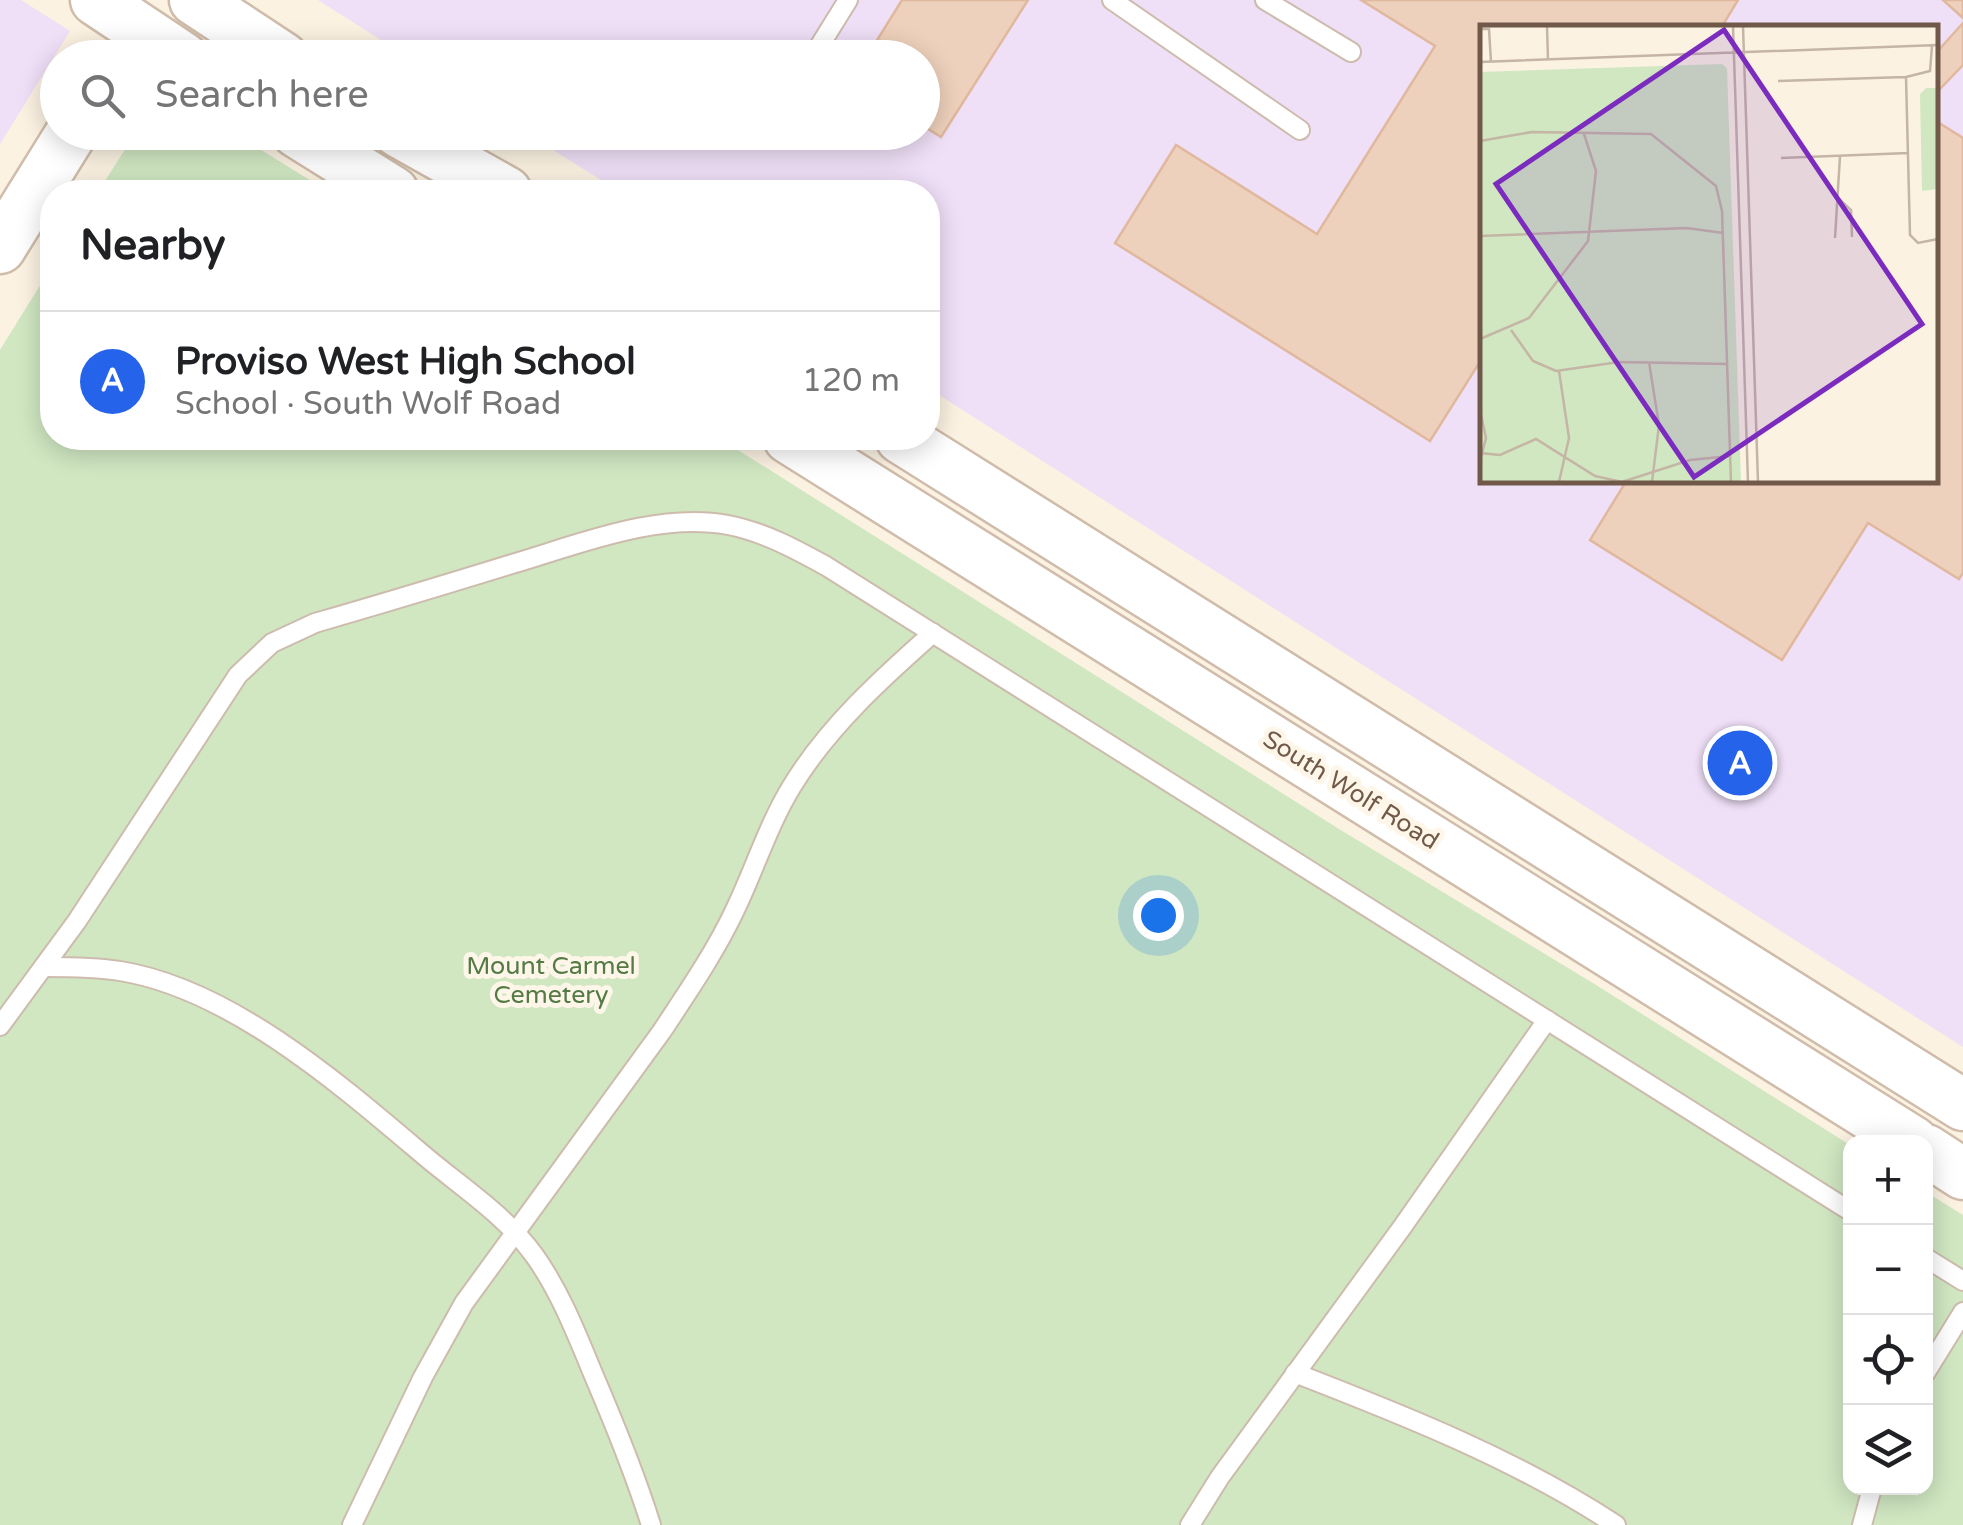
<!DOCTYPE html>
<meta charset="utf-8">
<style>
body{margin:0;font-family:"Varela Round",sans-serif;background:#f2f2f2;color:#202124}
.controls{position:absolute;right:30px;bottom:30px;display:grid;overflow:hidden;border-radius:20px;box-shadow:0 5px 25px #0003}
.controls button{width:90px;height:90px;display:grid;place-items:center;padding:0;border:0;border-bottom:2px solid #e0e0e0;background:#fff;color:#202124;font:50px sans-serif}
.you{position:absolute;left:1158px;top:915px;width:35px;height:35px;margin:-25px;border:8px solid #fff;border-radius:50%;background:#1a73e8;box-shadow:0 0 0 15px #1a73e833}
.badge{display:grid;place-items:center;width:65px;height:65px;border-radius:50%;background:#2563eb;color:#fff;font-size:32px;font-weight:700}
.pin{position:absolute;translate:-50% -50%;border:5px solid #fff;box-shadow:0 2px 10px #0006}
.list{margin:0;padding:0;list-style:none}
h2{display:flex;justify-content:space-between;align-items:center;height:130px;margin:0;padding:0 40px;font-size:42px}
h2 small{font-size:32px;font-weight:400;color:#757577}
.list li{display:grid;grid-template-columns:65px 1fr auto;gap:30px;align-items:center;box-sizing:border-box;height:140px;padding:0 40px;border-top:2px solid #e0e0e0}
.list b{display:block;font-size:38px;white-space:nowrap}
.list p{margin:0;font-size:32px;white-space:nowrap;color:#757577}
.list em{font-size:32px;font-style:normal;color:#757577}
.icon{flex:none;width:55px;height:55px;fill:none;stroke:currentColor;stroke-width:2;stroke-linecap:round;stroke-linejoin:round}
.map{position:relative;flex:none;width:1963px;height:1525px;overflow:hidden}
.search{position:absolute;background:#fff;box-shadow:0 5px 25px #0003;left:40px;top:40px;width:900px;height:110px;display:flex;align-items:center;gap:25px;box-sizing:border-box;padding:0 35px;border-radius:55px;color:#757577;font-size:38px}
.panel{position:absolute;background:#fff;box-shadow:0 5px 25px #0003;left:40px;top:180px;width:900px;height:270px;border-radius:40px}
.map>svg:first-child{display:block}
.education{fill:#efdff7;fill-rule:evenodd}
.green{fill:#d0e7c2}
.building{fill:#eed1bc;stroke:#e0b89d;stroke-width:2.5}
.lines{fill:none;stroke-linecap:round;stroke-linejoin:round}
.service-casing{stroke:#cdbcad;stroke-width:22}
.secondary-casing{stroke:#d0bcaa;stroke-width:55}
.service{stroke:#fff;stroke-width:18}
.secondary{stroke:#fff;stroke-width:50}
.labels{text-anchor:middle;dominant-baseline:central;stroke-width:10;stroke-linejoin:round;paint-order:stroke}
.street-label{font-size:25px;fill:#71594a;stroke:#fef6e8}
.park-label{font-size:25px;fill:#547b46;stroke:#fef6e8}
.inset-road{fill:none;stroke:#c4b5a5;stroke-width:2.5}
.view{fill:#7b2cbf;fill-opacity:0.15;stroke:#7b2cbf;stroke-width:5}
.inset-edge{fill:none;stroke:#71594a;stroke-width:5}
</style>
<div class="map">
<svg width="1963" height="1525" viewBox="0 0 1963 1525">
<rect width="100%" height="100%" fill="#fbf2e2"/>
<!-- education -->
<g class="education">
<path d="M0 0H21L70 31 0 144Z"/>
<path d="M318 0H1963V1047L928 388V192H620L526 133 922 132V58L408 57ZM1483 28H1936V480H1483Z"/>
</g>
<!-- green -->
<g class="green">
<path d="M136 132 234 133 329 192H98Z"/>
<path d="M52 266V438H719L1339 829 1596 985 1850 1145V1488H1926V1192L1963 1215V1525H0V350Z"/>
</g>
<!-- building -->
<g class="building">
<path d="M902 0H1028L941 137 922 125V58H866Z"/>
<path d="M1361 0H1738L1721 28H1483V357L1430 441 1115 243 1176 145 1317 234 1435 46Z"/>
<path d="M1943 0H1963V18Z"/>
<path d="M1963 23V65L1936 93V53Z"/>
<path d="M1936 121 1963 138V573L1959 579 1868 523 1782 660 1590 540 1627 480H1936Z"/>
</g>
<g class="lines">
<!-- service casing -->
<g class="service-casing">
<g id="service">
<path d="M1112 0 1300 130"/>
<path d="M1265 0 1351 52"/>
<path d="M812 58 848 0"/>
<path d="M764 134 765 132"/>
<path d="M45 967C70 967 95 967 120 971 232 989 343 1087 427 1158 463 1188 506 1216 534 1255 560 1291 577 1335 594 1376 615 1425 635 1474 651 1525"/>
<path d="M0 1026 77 921 238 675 272 643 315 623C381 604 447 584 512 564 580 544 657 512 728 525 764 532 795 549 826 566L1850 1211"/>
<path d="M1926 1258 1963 1281"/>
<path d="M1926 1372 1963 1312"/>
<path d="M1295 1373C1406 1416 1517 1460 1616 1525"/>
<path d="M352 1525 423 1377 464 1303 662 1031C687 993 714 954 734 912 754 871 768 825 792 786 828 727 881 679 933 633"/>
<path d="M1190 1525 1220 1477 1403 1226 1547 1020"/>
<path d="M1862 1525 1872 1488"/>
</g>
</g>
<!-- secondary casing -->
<g class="secondary-casing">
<g id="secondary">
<path d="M96 0 183 58"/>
<path d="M195 0 283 58"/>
<path d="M297 132 393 192"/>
<path d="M399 132 506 192"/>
<path d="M0 248 72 132"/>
<path d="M789 438 1913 1142"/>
<path d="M901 438 1963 1105"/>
<path d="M1926 1150 1963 1174"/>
</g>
</g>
<!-- service -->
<use href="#service" class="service"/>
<!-- secondary -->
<use href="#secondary" class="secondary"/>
</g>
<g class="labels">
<!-- street labels -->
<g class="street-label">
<text transform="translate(1351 790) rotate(32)">South Wolf Road</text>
</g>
<!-- park labels -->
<g class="park-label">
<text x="551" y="966">Mount Carmel<tspan x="551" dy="29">Cemetery</tspan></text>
</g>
</g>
<!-- overview -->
<g transform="translate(1480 25)">
<rect width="458" height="458" fill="#fbf2e2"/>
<path d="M242 39 247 43 261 457H0V47ZM446 63H457L458 164 442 166 440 69Z" fill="#d0e7c2"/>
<path class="inset-road" d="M67 1 68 35M253 1 268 457M263 1 278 457M0 4H9L11 37M452 21 450 46 426 52 430 210 438 218 458 214M0 37 458 20M298 56 426 52M0 116 52 107 171 109 236 161 242 186 251 457M301 133 428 128M356 171 371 185 372 212M0 211 207 203 243 208M355 213 360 131M31 305 53 336 76 346 139 337 247 339M0 314 49 293 108 216 116 146 104 109M169 337 179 400 172 457M0 385 6 413 0 436M0 428 20 430 56 414 115 451 142 457 210 435 250 431M79 457 89 413 79 346"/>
<path class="view" d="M244 5 442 299 214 452 16 159Z"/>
<rect width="458" height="458" class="inset-edge"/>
</g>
</svg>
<div class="controls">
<button>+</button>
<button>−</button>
<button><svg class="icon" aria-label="locate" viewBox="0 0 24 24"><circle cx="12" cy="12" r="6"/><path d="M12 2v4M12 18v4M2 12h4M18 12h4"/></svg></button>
<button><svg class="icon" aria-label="layers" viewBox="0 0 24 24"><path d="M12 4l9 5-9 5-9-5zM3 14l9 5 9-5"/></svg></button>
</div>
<div class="you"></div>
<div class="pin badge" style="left:1740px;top:763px">A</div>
<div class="search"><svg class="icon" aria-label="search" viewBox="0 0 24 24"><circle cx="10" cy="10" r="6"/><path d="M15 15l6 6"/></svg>Search here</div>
<section class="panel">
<h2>Nearby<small></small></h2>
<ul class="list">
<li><span class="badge">A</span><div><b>Proviso West High School</b><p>School · South Wolf Road</p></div><em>120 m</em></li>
</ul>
</section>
</div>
